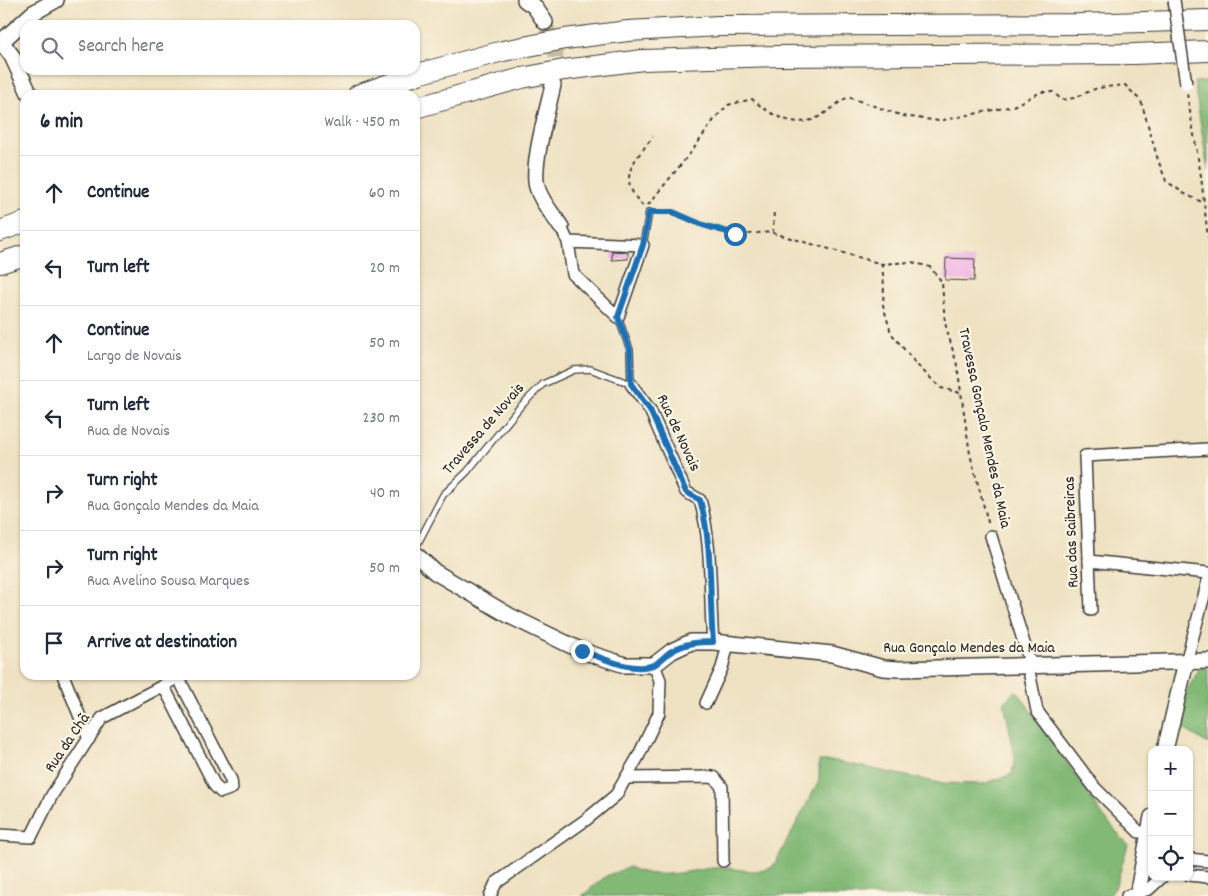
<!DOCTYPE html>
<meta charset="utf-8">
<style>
body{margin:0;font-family:Dekko,sans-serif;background:#f6f6f7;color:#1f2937}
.controls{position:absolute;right:15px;bottom:15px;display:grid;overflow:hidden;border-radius:10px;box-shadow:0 1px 4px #0004}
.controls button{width:45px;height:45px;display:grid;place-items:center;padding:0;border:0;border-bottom:1px solid #e0e1e3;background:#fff;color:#1f2937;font:25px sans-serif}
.stop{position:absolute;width:15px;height:15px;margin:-11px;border:4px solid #1f6fb2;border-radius:50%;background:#fff}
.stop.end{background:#1f6fb2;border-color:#fff;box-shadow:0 1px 5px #0008}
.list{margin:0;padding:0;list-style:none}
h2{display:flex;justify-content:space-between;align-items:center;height:65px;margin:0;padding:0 20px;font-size:21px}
h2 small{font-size:16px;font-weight:400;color:#747a83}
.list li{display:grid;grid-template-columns:32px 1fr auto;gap:15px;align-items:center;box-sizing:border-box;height:75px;padding:0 20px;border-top:1px solid #e0e1e3}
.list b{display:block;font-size:19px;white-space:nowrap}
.list p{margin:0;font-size:16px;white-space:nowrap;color:#747a83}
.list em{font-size:16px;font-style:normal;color:#747a83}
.icon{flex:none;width:28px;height:28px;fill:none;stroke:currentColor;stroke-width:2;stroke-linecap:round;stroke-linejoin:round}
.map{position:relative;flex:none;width:1208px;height:896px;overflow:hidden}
.search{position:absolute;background:#fff;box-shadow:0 1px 4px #0004;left:20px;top:20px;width:400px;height:55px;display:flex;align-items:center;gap:12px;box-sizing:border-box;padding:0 18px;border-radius:15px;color:#747a83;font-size:19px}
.panel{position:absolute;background:#fff;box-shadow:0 1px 4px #0004;left:20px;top:90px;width:400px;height:590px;border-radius:15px}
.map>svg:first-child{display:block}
.forest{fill:#82b976;stroke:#4f6a49}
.building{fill:#ecaae7}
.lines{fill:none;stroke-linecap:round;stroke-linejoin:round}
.secondary-tunnel{stroke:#c5baa2;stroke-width:15;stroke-dasharray:15 8;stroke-linecap:butt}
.lane-casing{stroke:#3c3a35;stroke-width:8}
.street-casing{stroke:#3c3a35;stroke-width:14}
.secondary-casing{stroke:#3c3a35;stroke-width:18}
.highway-casing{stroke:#3c3a35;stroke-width:22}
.path{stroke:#3c3a35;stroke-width:2;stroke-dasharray:4 4;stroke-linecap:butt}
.lane{stroke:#fff;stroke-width:5.5}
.street{stroke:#fff;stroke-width:11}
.secondary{stroke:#fff;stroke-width:15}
.highway{stroke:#fff;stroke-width:20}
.street-bridge-casing{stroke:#3c3a35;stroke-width:14;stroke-linecap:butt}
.street-bridge{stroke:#fff;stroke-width:11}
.route{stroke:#1f6fb2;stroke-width:6}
.labels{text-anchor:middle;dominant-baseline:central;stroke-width:4.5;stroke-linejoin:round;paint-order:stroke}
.street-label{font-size:16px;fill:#1c1c1c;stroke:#fcf5e5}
</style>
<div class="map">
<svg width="1208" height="896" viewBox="0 0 1208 896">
<rect width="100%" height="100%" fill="#fcf5e5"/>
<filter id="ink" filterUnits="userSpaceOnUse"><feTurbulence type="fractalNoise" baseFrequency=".02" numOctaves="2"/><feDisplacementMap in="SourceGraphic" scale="10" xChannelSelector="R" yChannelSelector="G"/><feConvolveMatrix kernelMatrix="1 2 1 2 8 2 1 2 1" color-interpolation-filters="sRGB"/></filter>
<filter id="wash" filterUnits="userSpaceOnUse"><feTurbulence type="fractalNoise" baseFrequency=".0096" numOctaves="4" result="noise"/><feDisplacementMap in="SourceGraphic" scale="20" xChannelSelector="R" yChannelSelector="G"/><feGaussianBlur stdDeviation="1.12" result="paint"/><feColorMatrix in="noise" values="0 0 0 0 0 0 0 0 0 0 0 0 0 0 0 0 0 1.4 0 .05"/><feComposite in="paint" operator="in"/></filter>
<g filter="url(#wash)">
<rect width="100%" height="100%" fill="#efe2c3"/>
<!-- forest -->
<g class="forest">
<path d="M1194 82H1208V171Z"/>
<path d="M1208 667V744L1176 724 1183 697 1200 668Z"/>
<path d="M1015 691 1018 692 1104 817 1128 845 1115 888 1109 896H582L606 876 629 867C656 881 685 871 713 868 736 865 749 877 773 867L819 781V761H835L940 783 983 784 1012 774 1015 757 1004 702Z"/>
</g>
<g id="blocks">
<!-- building -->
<g class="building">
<path d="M612 251 628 252V259L612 260Z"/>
<path d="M946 258 975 259 974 281 945 280Z"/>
</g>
</g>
</g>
<g filter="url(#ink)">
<use href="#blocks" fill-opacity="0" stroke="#3c3a35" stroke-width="1"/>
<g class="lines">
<!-- secondary-tunnel -->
<path class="secondary-tunnel" d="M545 22 556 52 554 81"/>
<!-- lane casing -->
<g class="lane-casing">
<g id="lane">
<path d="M643 245 649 212"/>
<path d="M415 549 443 495 467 472 519 408 543 384 574 370 590 369 631 384 630 350 618 317"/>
</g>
</g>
<!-- street casing -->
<g class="street-casing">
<g id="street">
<path d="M561 227 568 242 573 274 618 317 643 245 568 242"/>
<path d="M631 384 650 410 686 492 700 500C713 546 709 595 713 642"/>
<path d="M991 536 1031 666"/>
<path d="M1089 561 1208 573"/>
<path d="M1091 610 1085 456 1208 449"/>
<path d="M1186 662 1208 581"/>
<path d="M1028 666 1037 711 1095 788 1139 832H1149L1152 834"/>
<path d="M63 675 89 739"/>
<path d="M163 685 215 786 221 792 232 788 231 780 178 677"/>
<path d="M706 703 722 668 728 644"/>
<path d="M626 778 714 777 722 787 723 861"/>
<path d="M0 835 31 837 52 795 102 718 183 675"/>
<path d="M1189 859 1208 861"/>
<path d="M1189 875 1208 877"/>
<path d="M490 896 496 883 587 819 616 795 638 757 659 713 660 680 654 665"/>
<path d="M1127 896 1149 889 1162 877"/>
</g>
</g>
<!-- secondary casing -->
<g class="secondary-casing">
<g id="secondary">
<path d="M525 0 534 6 545 22"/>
<path d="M0 40 12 56 30 95"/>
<path d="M2 41 33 13 56 0"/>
<path d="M553 85C548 109 531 165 537 187 541 202 553 214 561 227"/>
<path d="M415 554 435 572 510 616 582 651 625 665H654L672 651 691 642H713L832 654 883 668 899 669 1208 661"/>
<path d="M1165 750 1186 662"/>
<path d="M1137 896 1152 817"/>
</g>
</g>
<!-- highway casing -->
<g class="highway-casing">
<g id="highway">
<path d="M358 95 421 73 503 51 565 39 628 31 719 26 1080 24 1208 20"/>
<path d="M415 108 522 78 564 70 643 60 777 56 1134 54 1208 51"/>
<path d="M0 231 25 222"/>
<path d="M0 263 25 255"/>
</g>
</g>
<!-- path -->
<g class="path">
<path d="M1187 94 1201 176 1208 238"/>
<path d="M648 205 692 151 716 117 728 105 752 99C772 116 797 131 822 115 831 109 839 102 848 97L903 116 939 121 1013 106 1041 92H1053L1062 100 1074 98 1097 88 1125 85 1141 101 1158 160 1166 181 1185 194 1204 203"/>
<path d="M643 206C616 178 633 162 653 137"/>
<path d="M656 212C685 212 705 231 734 234 747 236 760 231 773 233L882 264 912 262 930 267 942 282 945 323 957 365 970 454 989 526"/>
<path d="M773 233 774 209"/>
<path d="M882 264 884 286 883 305 891 333 917 365 941 388 961 393"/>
</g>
<!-- lane -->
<use href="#lane" class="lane"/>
<!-- street -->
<use href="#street" class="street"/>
<!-- secondary -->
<use href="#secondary" class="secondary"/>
<!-- highway -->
<use href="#highway" class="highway"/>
<!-- street-bridge casing -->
<g class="street-bridge-casing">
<path id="street-bridge" d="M1174 0 1186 84"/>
</g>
<!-- street-bridge -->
<use href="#street-bridge" class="street-bridge"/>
</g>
</g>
<g class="lines" filter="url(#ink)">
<!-- route -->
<path class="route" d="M582 651C603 658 632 673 654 665 660 662 666 654 672 651 685 643 698 642 713 642 709 594 713 546 700 500L686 492 650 410 631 384 630 350 618 317 643 245 649 212H673L703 225 735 234"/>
</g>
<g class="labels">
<!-- street labels -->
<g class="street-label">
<text transform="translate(984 428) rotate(78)">Travessa Gonçalo Mendes da Maia</text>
<text transform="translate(484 429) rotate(-49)">Travessa de Novais</text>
<text transform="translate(678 433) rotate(65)">Rua de Novais</text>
<text transform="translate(1072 532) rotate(-92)">Rua das Saibreiras</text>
<text x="969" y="648">Rua Gonçalo Mendes da Maia</text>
<text transform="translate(68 743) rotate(-56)">Rua da Chã</text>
</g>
</g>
</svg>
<div class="controls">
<button>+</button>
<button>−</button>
<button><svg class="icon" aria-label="locate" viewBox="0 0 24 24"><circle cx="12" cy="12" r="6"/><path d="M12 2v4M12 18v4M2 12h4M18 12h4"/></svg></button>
</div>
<div class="stop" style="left:735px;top:234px"></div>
<div class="stop end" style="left:582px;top:651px"></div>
<div class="search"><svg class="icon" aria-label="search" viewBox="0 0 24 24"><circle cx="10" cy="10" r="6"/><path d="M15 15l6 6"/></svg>Search here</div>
<section class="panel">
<h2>6 min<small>Walk · 450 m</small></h2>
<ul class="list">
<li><svg class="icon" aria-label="ahead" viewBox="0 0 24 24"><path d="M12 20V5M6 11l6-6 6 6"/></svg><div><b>Continue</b></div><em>60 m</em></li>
<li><svg class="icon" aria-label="left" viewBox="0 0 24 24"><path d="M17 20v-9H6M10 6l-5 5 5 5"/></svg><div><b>Turn left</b></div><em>20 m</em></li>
<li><svg class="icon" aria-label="ahead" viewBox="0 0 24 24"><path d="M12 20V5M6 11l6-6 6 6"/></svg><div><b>Continue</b><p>Largo de Novais</p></div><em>50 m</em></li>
<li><svg class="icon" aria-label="left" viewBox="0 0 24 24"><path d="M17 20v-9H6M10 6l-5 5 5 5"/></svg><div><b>Turn left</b><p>Rua de Novais</p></div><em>230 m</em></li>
<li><svg class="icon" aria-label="right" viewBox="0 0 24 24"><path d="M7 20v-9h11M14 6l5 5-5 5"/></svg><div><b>Turn right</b><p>Rua Gonçalo Mendes da Maia</p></div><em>40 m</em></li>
<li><svg class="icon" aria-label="right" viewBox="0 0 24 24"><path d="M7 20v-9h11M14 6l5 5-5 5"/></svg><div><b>Turn right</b><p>Rua Avelino Sousa Marques</p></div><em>50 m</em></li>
<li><svg class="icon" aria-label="arrive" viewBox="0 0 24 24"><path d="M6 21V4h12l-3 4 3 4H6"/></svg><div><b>Arrive at destination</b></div></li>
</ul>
</section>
</div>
